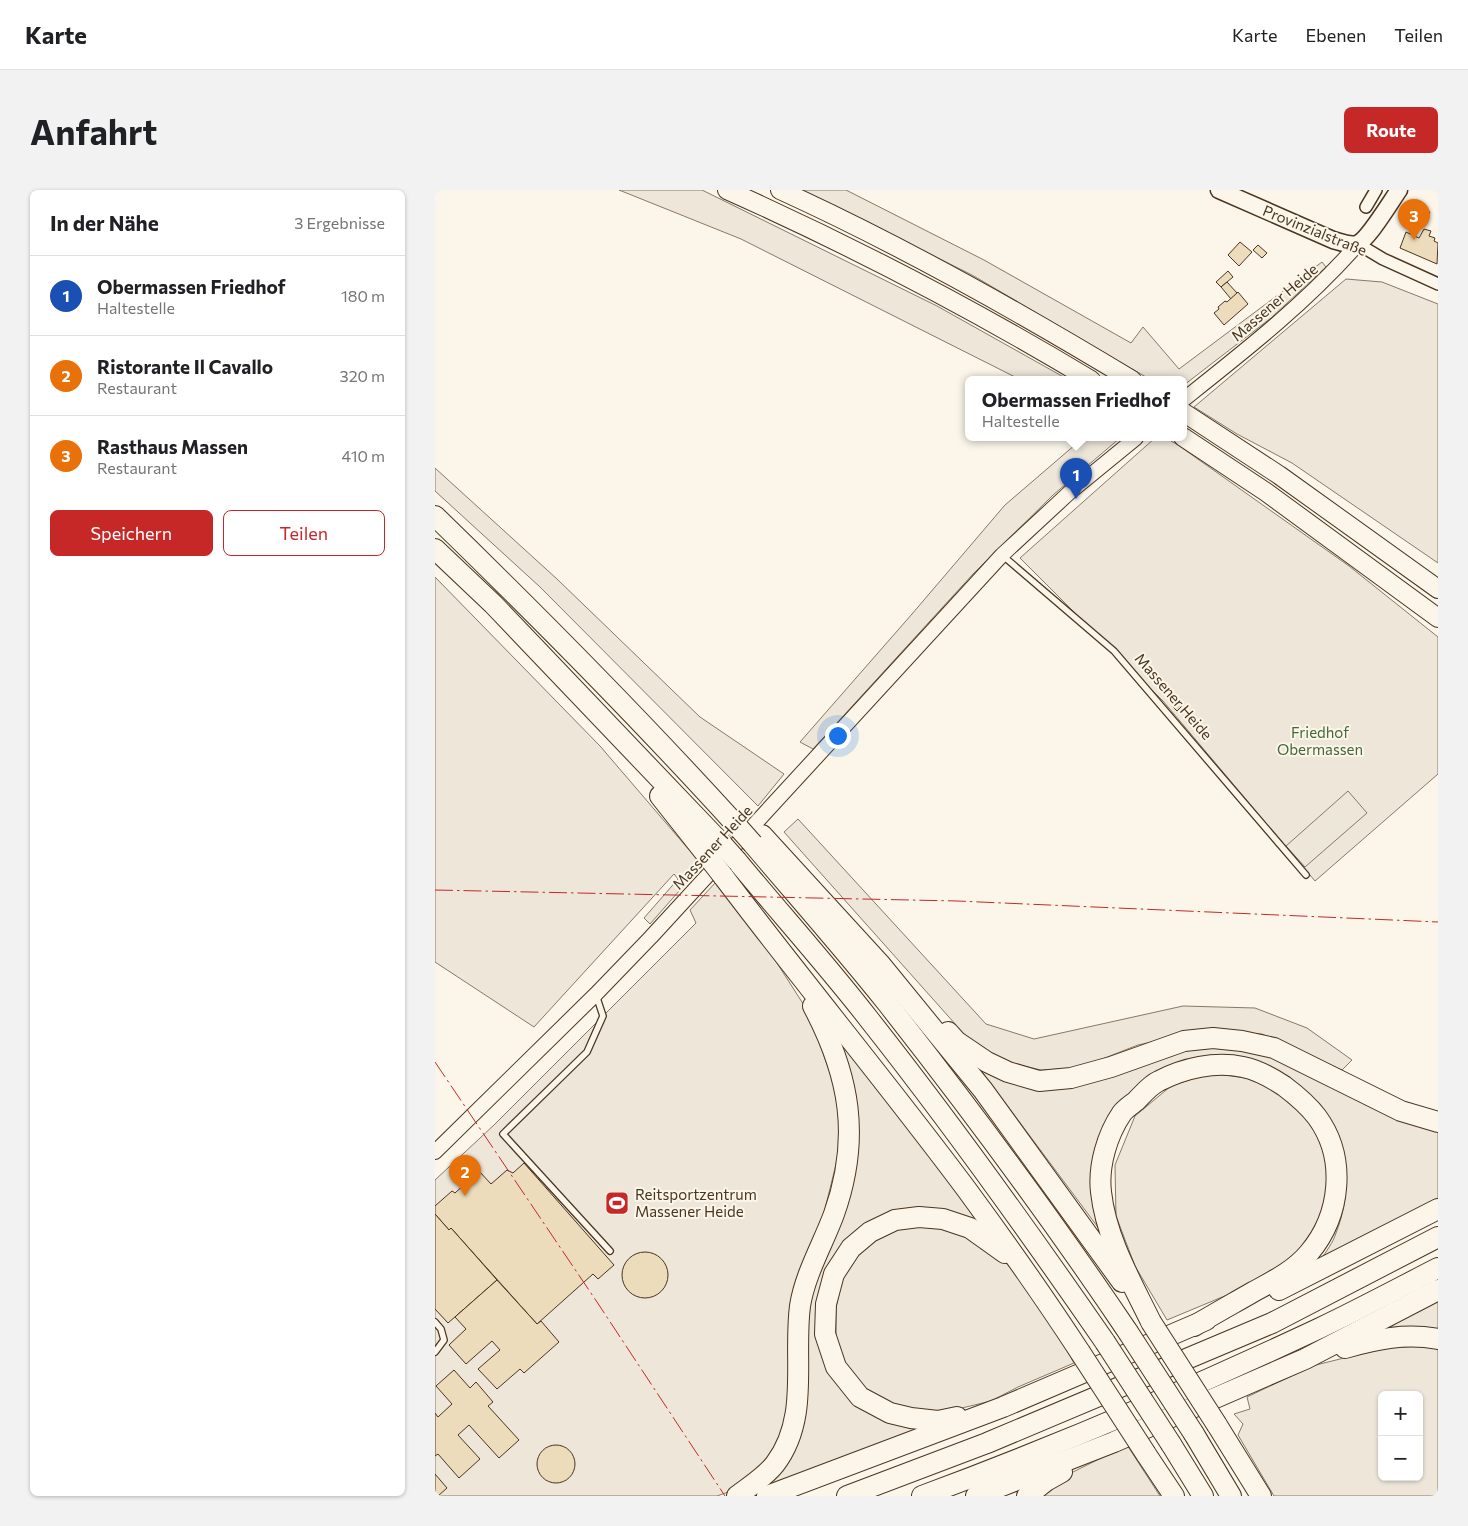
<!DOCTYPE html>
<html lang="de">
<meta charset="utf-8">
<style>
body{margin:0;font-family:Commissioner,sans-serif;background:#f2f2f2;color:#202124}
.controls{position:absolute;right:15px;bottom:15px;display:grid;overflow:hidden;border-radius:8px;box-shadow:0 1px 4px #0004}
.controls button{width:45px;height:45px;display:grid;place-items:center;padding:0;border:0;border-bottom:1px solid #e0e0e0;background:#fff;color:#202124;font:25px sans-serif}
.you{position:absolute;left:402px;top:545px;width:18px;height:18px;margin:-12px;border:4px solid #fff;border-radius:50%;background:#1a73e8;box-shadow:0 0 0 8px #1a73e833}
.badge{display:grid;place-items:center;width:32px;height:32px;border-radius:50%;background:#c62828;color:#fff;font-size:16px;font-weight:700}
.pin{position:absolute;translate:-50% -41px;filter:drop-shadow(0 1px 2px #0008)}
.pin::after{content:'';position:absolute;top:26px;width:18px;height:15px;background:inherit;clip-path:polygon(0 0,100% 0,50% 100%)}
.popup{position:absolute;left:530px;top:186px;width:222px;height:65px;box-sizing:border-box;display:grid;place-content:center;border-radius:8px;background:#fff;filter:drop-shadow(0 1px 4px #0005);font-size:16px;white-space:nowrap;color:#757577}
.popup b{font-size:19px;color:#202124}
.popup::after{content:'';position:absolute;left:50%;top:100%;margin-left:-10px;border:10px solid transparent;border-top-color:#fff}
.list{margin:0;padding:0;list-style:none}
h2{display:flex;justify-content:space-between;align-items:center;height:65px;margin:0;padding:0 20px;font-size:21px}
h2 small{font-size:16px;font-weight:400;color:#757577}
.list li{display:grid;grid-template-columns:32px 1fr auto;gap:15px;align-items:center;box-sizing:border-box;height:80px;padding:0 20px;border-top:1px solid #e0e0e0}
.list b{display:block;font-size:19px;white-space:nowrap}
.list p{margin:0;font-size:16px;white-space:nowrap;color:#757577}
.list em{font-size:16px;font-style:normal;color:#757577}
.actions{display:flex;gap:10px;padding:15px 20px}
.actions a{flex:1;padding:11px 0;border:1px solid #c62828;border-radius:8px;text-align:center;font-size:18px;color:#c62828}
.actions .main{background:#c62828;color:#fff}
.map{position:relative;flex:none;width:1003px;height:1306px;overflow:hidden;border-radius:8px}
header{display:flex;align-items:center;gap:30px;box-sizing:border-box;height:70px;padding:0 25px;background:#fff;border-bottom:1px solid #e0e0e0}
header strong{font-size:24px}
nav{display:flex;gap:28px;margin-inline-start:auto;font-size:18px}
.intro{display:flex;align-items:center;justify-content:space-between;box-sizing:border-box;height:120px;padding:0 30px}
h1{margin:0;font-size:35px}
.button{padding:12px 22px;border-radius:8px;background:#c62828;color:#fff;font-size:18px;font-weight:700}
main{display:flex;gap:30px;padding:0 30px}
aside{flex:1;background:#fff;border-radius:8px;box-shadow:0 1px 4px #0004}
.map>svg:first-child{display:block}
.green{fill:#ede6d9;stroke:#887966;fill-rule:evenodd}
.parking{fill:#ede7d9;stroke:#887966}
.building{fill:#ecdcbc;stroke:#4a3520}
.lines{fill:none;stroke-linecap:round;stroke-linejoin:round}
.service-casing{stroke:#4a3520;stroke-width:8}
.minor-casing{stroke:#4a3520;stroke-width:14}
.tertiary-casing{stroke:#4a3520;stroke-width:16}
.secondary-casing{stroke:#4a3520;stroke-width:19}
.primary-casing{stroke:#4a3520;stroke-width:20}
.motorway-casing{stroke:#4a3520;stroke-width:22}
.service{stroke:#fbf6e9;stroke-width:5.5}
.minor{stroke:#fbf6e9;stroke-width:11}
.tertiary{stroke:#fbf6e9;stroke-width:14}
.secondary{stroke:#fbf6e9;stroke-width:16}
.primary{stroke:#fbf6e9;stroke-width:18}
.motorway{stroke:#fbf6e9;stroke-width:20}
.motorway-bridge-casing{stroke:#4a3520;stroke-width:22;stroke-linecap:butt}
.motorway-bridge{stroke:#fbf6e9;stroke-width:20}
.power{stroke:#c62828;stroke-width:1;stroke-dasharray:18 4 2.5 4;stroke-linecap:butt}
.labels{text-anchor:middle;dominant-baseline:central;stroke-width:4;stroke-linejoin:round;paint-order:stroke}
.street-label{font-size:15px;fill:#4a3520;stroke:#fbf6e9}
.park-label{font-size:15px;fill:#436837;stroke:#fbf6e9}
.poi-label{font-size:15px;fill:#4a3520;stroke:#fbf6e9;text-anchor:start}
</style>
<header>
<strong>Karte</strong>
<nav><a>Karte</a><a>Ebenen</a><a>Teilen</a></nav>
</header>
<div class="intro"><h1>Anfahrt</h1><a class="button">Route</a></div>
<main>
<aside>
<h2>In der Nähe<small>3 Ergebnisse</small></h2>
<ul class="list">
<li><span class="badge" style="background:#1a4fb4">1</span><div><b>Obermassen Friedhof</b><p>Haltestelle</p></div><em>180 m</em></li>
<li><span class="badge" style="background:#e8710a">2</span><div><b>Ristorante Il Cavallo</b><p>Restaurant</p></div><em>320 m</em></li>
<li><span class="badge" style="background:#e8710a">3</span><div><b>Rasthaus Massen</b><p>Restaurant</p></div><em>410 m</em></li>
</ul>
<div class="actions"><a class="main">Speichern</a><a>Teilen</a></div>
</aside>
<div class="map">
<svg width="1003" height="1306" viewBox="0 0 1003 1306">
<rect width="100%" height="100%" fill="#fbf6e9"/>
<!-- green -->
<g class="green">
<path d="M184 0H267L502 116 634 190H586L306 49Z"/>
<path d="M366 0H411L549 70 696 153 708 137 744 179 887 72 891 77 836 128 749 195 748 190H716L537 85Z"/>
<path d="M911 89 947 92 1003 114V373L857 273 802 244 759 217Z"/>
<path d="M648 248H685L618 305 538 384 378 559 365 552 477 424 570 315Z"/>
<path d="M720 248H731L743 255 914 376 1003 447V584L880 691 728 511 585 368Z"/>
<path d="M0 278 122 389 265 527 349 584 323 616 105 397 0 301Z"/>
<path d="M0 387 165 556 267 675 215 734 209 728 243 689 239 684 99 837 0 772Z"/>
<path d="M363 629 551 834 599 849 748 816 820 818 872 838 917 870 907 880 827 844 770 840 703 855 644 878 606 880 567 871 530 845 349 642Z"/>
<path d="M281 692 333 759 374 823 403 906 404 962 387 1031 355 1208 345 1250 330 1272 296 1301 282 1306H0V990L59 935 261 733 255 720Z"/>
<path d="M408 849 545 1034 432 1039 386 1113 424 1210 504 1234 322 1305 321 1302 345 1277 370 1118 412 992 403 853Z"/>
<path d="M797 856 829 862 1003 938V1009L886 1070C891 1061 898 1053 901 1043 928 974 899 906 832 876 825 873 816 874 809 873 792 872 774 870 756 869L664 952 665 1040 539 871 588 895 757 857Z"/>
<path d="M775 883 811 888 845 902 868 923 885 950 893 978 892 1009 880 1043 857 1069 816 1095 732 1130 700 1076 681 1026 680 975 700 926 736 896Z"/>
<path d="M491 1034C504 1038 524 1040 536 1046 581 1070 615 1129 639 1173L583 1197 556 1211 502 1224 454 1214 433 1201 411 1174 401 1148V1118L407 1089 423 1066 442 1050 464 1039Z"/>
<path d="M1003 1111V1139L954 1137Z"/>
<path d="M989 1156 1003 1158V1306H839L803 1245 808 1234 799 1224 815 1219 812 1207 877 1176 949 1158ZM947 1205H984V1287H947Z"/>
<path d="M692 1255 725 1306H598L614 1294Z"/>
</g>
<!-- parking -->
<path class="parking" d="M913 601 932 623 870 677 851 656Z"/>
<!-- building -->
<g class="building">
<path d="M987 18 995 22 991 30 982 26Z"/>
<path d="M989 39 996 41 994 46 1000 48 999 51 1003 53 1002 74 965 58 971 42 984 48Z"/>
<path d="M805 52 817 62 804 76 793 65Z"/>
<path d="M823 55 832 63 827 68 818 60Z"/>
<path d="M793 81 798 87 786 97 781 92Z"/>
<path d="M792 92 802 103 796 109 786 97Z"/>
<path d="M803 102 813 114 789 135 779 123 784 119 783 117 790 111 792 112Z"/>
<path d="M743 512 747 516 742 521 738 517Z"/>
<path d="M89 973 179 1075 163 1089 158 1084 102 1134 16 1038 14 1040 0 1024V1016L17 1001 20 1003 44 981 56 994 72 980 78 983Z"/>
<path d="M0 1024 14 1040 16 1038 62 1090 13 1133 0 1119Z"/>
<circle cx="210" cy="1085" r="23"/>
<path d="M62 1090 102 1134 106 1131 124 1152 89 1183 85 1179 62 1199 43 1179 65 1160 57 1151 31 1174 14 1155 31 1139 20 1127Z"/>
<path d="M19 1180 35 1198 41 1192 58 1212 53 1216 84 1250 64 1268 34 1235 23 1245 45 1269 24 1288 3 1264 0 1266V1223L3 1227 17 1214 1 1196Z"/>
<circle cx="121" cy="1274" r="19"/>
<path d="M0 1284 12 1298 3 1306H0Z"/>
</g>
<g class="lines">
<!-- service casing -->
<g class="service-casing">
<g id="service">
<path d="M567 365 679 461 871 685"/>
<path d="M161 805 168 826 152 862 68 944 175 1061"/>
<path d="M0 1132 6 1139 9 1150 0 1162"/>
</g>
</g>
<!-- minor casing -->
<g class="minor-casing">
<g id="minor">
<path d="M931 17 941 0"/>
<path d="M923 54 948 69 1003 94"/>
</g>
</g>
<!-- tertiary casing -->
<g class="tertiary-casing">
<g id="tertiary">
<path d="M748 210C811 160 870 114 923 54"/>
<path d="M0 962 161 804 216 747 567 365 635 302 701 248"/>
</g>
</g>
<!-- secondary casing -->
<g class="secondary-casing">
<path id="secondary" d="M784 0 898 50C905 52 915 56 922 54 933 50 956 11 964 0"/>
</g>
<!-- primary casing -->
<g class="primary-casing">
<g id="primary">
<path d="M292 0C417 56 538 119 656 190"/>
<path d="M345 0C466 55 583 121 697 190"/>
<path d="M748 222 844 285 1003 399"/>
<path d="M748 247 831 302 1003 428"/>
</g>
</g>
<!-- motorway casing -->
<g class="motorway-casing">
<g id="motorway">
<path d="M0 326C104 427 206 530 303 637"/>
<path d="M0 359 58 414 287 654"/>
<path d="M225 606 274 668"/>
<path d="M327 645 446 775 548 900 687 1092"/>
<path d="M318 654C363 707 409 759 452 813 536 920 617 1029 693 1142"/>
<path d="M302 671C345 723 391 774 433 828 516 933 594 1042 670 1152"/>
<path d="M288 686C368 792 453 894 532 1000 571 1053 609 1107 645 1162"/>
<path d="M513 842 521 851 552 872 573 882 604 891 636 888 676 877 749 851 778 848 807 851 839 858 966 921 1003 932"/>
<path d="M844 1100 1003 1019"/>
<path d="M716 1132C696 1091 671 1048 666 1002 663 976 672 945 687 923 690 919 696 915 701 911 708 904 715 895 724 891 749 878 780 871 808 877 823 880 837 888 849 896 861 905 873 915 882 927 912 968 906 1025 874 1063 859 1081 838 1091 818 1102 799 1113 779 1124 759 1136"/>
<path d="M910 1158C942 1149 970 1143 1003 1149"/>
<path d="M522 1227 503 1231 476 1228 455 1223 425 1207 401 1177 390 1144 391 1114 399 1084 416 1058 435 1042 460 1030 484 1027 508 1029 535 1038 570 1063"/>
<path d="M782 1235 826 1306"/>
<path d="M759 1244 796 1306"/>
<path d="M736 1254 768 1306"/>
<path d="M711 1264 739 1306"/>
<path d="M302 1306C315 1296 330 1287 340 1274 375 1228 358 1169 365 1116 370 1084 388 1054 399 1024 426 948 415 886 378 816"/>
<path d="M332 1306 568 1217 771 1130"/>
<path d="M412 1306 552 1253 837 1133 1003 1047"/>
<path d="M487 1306C622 1256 755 1199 885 1138 925 1119 964 1098 1003 1078"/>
<path d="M541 1306 679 1252 870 1169 1003 1100"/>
<path d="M592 1306 611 1291 627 1282"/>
</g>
</g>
<!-- service -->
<use href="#service" class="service"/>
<!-- minor -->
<use href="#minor" class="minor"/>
<!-- tertiary -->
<use href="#tertiary" class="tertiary"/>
<!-- secondary -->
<use href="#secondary" class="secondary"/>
<!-- primary -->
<use href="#primary" class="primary"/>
<!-- motorway -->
<use href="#motorway" class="motorway"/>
<!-- motorway-bridge casing -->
<g class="motorway-bridge-casing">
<g id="motorway-bridge">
<path d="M303 637 318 654"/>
<path d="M287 654 302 671"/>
<path d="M274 668 288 686"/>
<path d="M716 1132 782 1235"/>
<path d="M693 1142 759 1244"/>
<path d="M670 1152 736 1254"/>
<path d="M645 1162 711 1264"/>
</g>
</g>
<!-- motorway-bridge -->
<use href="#motorway-bridge" class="motorway-bridge"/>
<!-- power -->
<g class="power">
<path d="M0 700 522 711 1003 732"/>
<path d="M0 872 162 1112 290 1306"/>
</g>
</g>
<!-- icons -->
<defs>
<g id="stadium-square" transform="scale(1.25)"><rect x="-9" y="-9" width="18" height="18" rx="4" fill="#c62828" stroke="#fbf6e9"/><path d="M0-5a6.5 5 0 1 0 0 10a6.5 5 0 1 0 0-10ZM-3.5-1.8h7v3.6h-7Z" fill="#fff"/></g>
</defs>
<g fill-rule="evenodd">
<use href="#stadium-square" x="182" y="1013"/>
</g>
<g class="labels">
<!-- street labels -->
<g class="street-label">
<text transform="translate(880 40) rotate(22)">Provinzialstraße</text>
<text transform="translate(839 112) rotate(-41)">Massener Heide</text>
<text transform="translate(739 506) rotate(49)">Massener Heide</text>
<text transform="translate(277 657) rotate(-47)">Massener Heide</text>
</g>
<!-- park labels -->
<g class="park-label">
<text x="885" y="542">Friedhof<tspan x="885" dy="17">Obermassen</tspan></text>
</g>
<!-- poi labels -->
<g class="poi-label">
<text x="200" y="1004">Reitsportzentrum<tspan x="200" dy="17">Massener Heide</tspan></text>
</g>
</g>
</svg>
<div class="controls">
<button>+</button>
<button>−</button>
</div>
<div class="you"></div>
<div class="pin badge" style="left:641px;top:309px;background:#1a4fb4">1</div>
<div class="popup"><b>Obermassen Friedhof</b>Haltestelle</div>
<div class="pin badge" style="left:30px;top:1006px;background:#e8710a">2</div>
<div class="pin badge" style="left:979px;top:50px;background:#e8710a">3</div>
</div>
</main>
